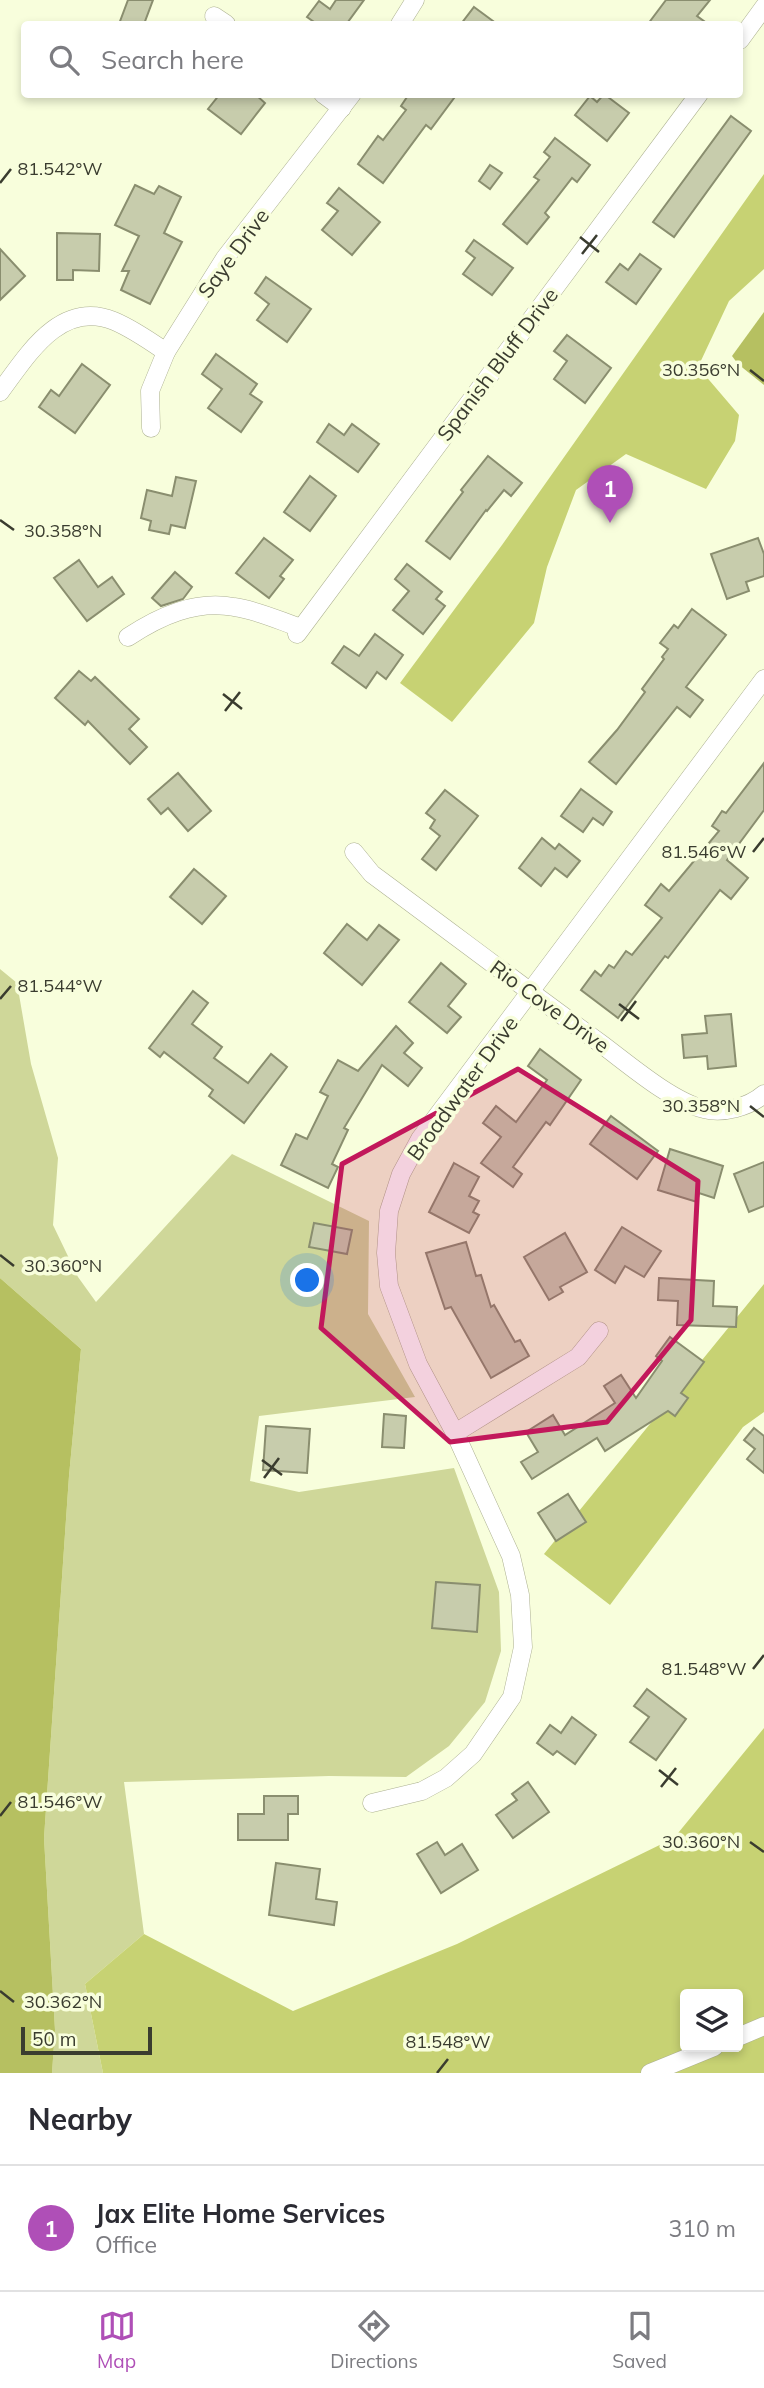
<!DOCTYPE html>
<meta charset="utf-8">
<style>
body{margin:0;font-family:Mulish,sans-serif;background:#f2f2f3;color:#2b2b33}
.controls{position:absolute;right:21px;bottom:21px;display:grid;overflow:hidden;border-radius:7px;box-shadow:0 4px 10px #0003}
.controls button{width:63px;height:63px;display:grid;place-items:center;padding:0;border:0;border-bottom:2px solid #e1e1e2;background:#fff;color:#2b2b33;font:35px sans-serif}
.scale{position:absolute;left:21px;bottom:18px;width:131px;box-sizing:border-box;padding-left:7px;border:4px solid #3a3c2f;border-top:0;font-size:19px;line-height:24px;white-space:nowrap;color:#3a3c2f;-webkit-text-stroke:5px #f8fedc;paint-order:stroke}
.you{position:absolute;left:308px;top:1281px;width:24px;height:24px;margin:-18px;border:5px solid #fff;border-radius:50%;background:#1a73e8;box-shadow:0 0 0 10px #1a73e833}
.badge{display:grid;place-items:center;width:46px;height:46px;border-radius:50%;background:#af4fb7;color:#fff;font-size:23px;font-weight:700}
.pin{position:absolute;translate:-50% -58px;filter:drop-shadow(0 2px 4px #0008)}
.pin::after{content:'';position:absolute;top:37px;width:24px;height:21px;background:inherit;clip-path:polygon(0 0,100% 0,50% 100%)}
.list{margin:0;padding:0;list-style:none}
h2{display:flex;justify-content:space-between;align-items:center;height:91px;margin:0;padding:0 28px;font-size:30px}
h2 small{font-size:23px;font-weight:400;color:#7c7c81}
.list li{display:grid;grid-template-columns:46px 1fr auto;gap:21px;align-items:center;box-sizing:border-box;height:126px;padding:0 28px;border-top:2px solid #e1e1e2}
.list b{display:block;font-size:26px;white-space:nowrap}
.list p{margin:0;font-size:23px;white-space:nowrap;color:#7c7c81}
.list em{font-size:23px;font-style:normal;color:#7c7c81}
.icon{flex:none;width:38px;height:38px;fill:none;stroke:currentColor;stroke-width:2;stroke-linecap:round;stroke-linejoin:round}
.map{position:relative;flex:none;width:764px;height:2073px;overflow:hidden}
.search{position:absolute;background:#fff;box-shadow:0 4px 10px #0003;left:21px;right:21px;top:21px;height:77px;display:flex;align-items:center;gap:18px;box-sizing:border-box;padding:0 24px;border-radius:7px;color:#7c7c81;font-size:26px}
.sheet{height:217px;background:#fff}
nav{display:flex;justify-content:space-around;align-items:center;box-sizing:border-box;height:98px;border-top:2px solid #e1e1e2;background:#fff;font-size:19px;color:#7c7c81}
nav a{display:grid;justify-items:center;gap:4px}
nav .on{color:#af4fb7}
.map>svg:first-child{display:block}
.green{fill:#cfd799}
.forest{fill:#c7d273;fill-rule:evenodd}
.water{fill:#b6c061}
.building{fill:#c7ccac;stroke:#8a8e6f;stroke-width:2}
.lines{fill:none;stroke-linecap:round;stroke-linejoin:round}
.minor-casing{stroke:#adb192;stroke-width:19}
.minor{stroke:#fff;stroke-width:18}
.marked{fill:#c2185b;fill-opacity:0.2;stroke:#c2185b;stroke-width:5;stroke-linejoin:round}
.ticks{fill:none;stroke:#3a3c2f;stroke-width:2.5}
.labels{text-anchor:middle;dominant-baseline:central;stroke-width:7;stroke-linejoin:round;paint-order:stroke}
.street-label{font-size:21px;fill:#3a3c2f;stroke:#f8fedc}
.ticks-label{font-size:18px;text-anchor:middle;fill:#3a3c2f;stroke:#f8fedc;stroke-width:7;stroke-linejoin:round;paint-order:stroke}
</style>
<div class="map">
<svg width="764" height="2073" viewBox="0 0 764 2073">
<rect width="100%" height="100%" fill="#f8fedc"/>
<!-- green -->
<path class="green" d="M0 969 17 983 31 1064 58 1158 53 1225 78 1277 96 1302 232 1154 369 1221 368 1314 415 1397 259 1416 250 1481 299 1492 454 1468 499 1592 501 1651 485 1702 449 1746 406 1777 329 1776 124 1782 144 1934 85 1984 103 2073H52L55 2030 44 1838 69 1476 81 1349 0 1278Z"/>
<!-- forest -->
<g class="forest">
<path d="M764 174V269L729 301 698 367 739 415 735 441 706 489 626 454 576 490 547 567 534 623 452 722 400 683 502 545Z"/>
<path d="M764 1284V1412L743 1427 610 1605 544 1554Z"/>
<path d="M764 1728V2073H103L85 1984 144 1934 293 2011 457 1944 674 1838ZM685 1994H738V2047H685Z"/>
</g>
<!-- water -->
<g class="water">
<path d="M764 312V385L738 364 732 356Z"/>
<path d="M0 1278 81 1349 69 1476 44 1838 55 2030 52 2073H0Z"/>
</g>
<!-- building -->
<g class="building">
<path d="M128 0H153L144 24H119Z"/>
<path d="M336 0H364L348 22 352 24H317L307 17 319 1 330 9Z"/>
<path d="M666 0H710L697 16 708 24H648Z"/>
<path d="M474 7 497 24H461Z"/>
<path d="M220 94H255L265 103 241 134 208 109Z"/>
<path d="M409 94H457L431 129 426 125 383 183 358 164 378 136 383 140 406 110 401 106Z"/>
<path d="M604 94 629 113 607 141 575 115 590 96 597 102Z"/>
<path d="M731 116 751 131 674 237 653 222Z"/>
<path d="M555 138 590 165 577 182 572 178 545 213 549 217 527 244 503 224 539 180 534 177 550 157 544 152Z"/>
<path d="M490 165 502 173 490 189 479 181Z"/>
<path d="M135 185 154 194 159 186 181 197 164 233 182 242 150 304 121 290 129 271H122L139 236 115 225Z"/>
<path d="M339 188 380 222 352 255 322 230 338 211 327 203Z"/>
<path d="M57 233 100 234 99 271 73 270V280H57Z"/>
<path d="M474 240 513 268 492 295 463 274 475 258 466 251Z"/>
<path d="M0 249 25 276 0 300Z"/>
<path d="M640 254 661 269 636 304 606 282 620 264 628 270Z"/>
<path d="M266 277 311 309 287 342 257 320 269 304 255 293Z"/>
<path d="M567 335 611 368 585 403 554 379 567 361 554 351Z"/>
<path d="M216 354 257 384 250 394 262 402 241 432 208 408 222 389 202 374Z"/>
<path d="M82 364 110 385 75 433 39 407 51 390 59 396Z"/>
<path d="M329 424 344 435 352 424 379 444 358 472 317 442Z"/>
<path d="M488 456 522 483 511 496 504 490 487 511 486 510 450 559 426 541 463 492 461 490Z"/>
<path d="M310 476 336 496 310 531 284 512Z"/>
<path d="M176 477 196 481 185 528 171 525 169 534 149 530 151 521 141 518 147 490 172 496Z"/>
<path d="M264 538 293 560 280 576 284 579 269 598 236 573Z"/>
<path d="M758 538 764 554V576L746 582 749 591 727 599 711 554Z"/>
<path d="M79 560 98 587 112 577 124 594 87 621 54 578Z"/>
<path d="M407 564 442 592 436 599 445 606 423 634 393 610 409 591 395 579Z"/>
<path d="M175 572 192 587 183 599 161 606 152 598Z"/>
<path d="M692 609 726 635 686 687 703 700 690 717 677 707 616 784 589 762 617 730 645 692 642 689 664 659 662 657 668 649 660 643 674 625 678 628Z"/>
<path d="M375 634 403 655 386 679 377 672 366 688 332 663 344 646 359 656Z"/>
<path d="M79 671 91 681 95 677 139 719 129 729 147 747 130 764 88 721 85 725 55 698Z"/>
<path d="M764 763V810L727 860 748 878 731 899 720 890 668 958 665 956 618 1018 581 990 595 971 601 976 609 965 614 968 626 951 632 955 662 918 645 905 661 884 669 891 719 831 712 826 722 811 726 813Z"/>
<path d="M178 773 211 811 188 831 168 808 161 814 148 799Z"/>
<path d="M581 789 612 812 603 825 593 818 583 832 561 816Z"/>
<path d="M445 790 478 816 436 870 422 859 440 836 430 828 435 820 426 813Z"/>
<path d="M542 838 555 849 559 844 580 861 567 877 555 868 541 886 519 868Z"/>
<path d="M194 869 226 896 202 924 170 897Z"/>
<path d="M347 924 367 940 379 925 399 940 362 985 324 953Z"/>
<path d="M441 963 466 984 448 1006 461 1017 447 1033 409 1002Z"/>
<path d="M193 991 208 1003 192 1024 222 1047 214 1058 248 1083 271 1054 287 1067 244 1123 209 1096 213 1090 164 1052 160 1057 149 1048Z"/>
<path d="M731 1014 736 1066 708 1069 707 1056 684 1058 682 1035 707 1033 705 1016Z"/>
<path d="M396 1026 413 1043 404 1053 422 1068 408 1086 382 1065 344 1128 348 1130 332 1164 338 1167 328 1188 281 1165 296 1134 307 1139 328 1096 320 1092 338 1060 358 1071Z"/>
<path d="M540 1049 581 1080 550 1125 546 1122 513 1167 522 1174 513 1187 481 1163 501 1137 483 1123 496 1106 516 1122 547 1080 528 1066Z"/>
<path d="M611 1116 658 1151 637 1179 590 1144Z"/>
<path d="M670 1149 723 1166 714 1198 699 1193 697 1202 658 1190Z"/>
<path d="M764 1162V1206L749 1212 734 1174Z"/>
<path d="M454 1163 479 1177 469 1196 479 1201 473 1212 479 1215 469 1233 429 1212Z"/>
<path d="M314 1223 352 1230 347 1254 309 1247Z"/>
<path d="M622 1227 661 1251 644 1277 625 1266 615 1283 595 1270Z"/>
<path d="M565 1233 587 1272 560 1287 563 1292 549 1300 524 1257Z"/>
<path d="M466 1242 476 1276 481 1275 491 1307 494 1305 515 1342 520 1340 529 1356 491 1378 451 1307 445 1309 426 1253Z"/>
<path d="M659 1278 714 1281 713 1306 737 1307 736 1327 677 1325 678 1301 658 1300Z"/>
<path d="M670 1337 704 1362 681 1393 688 1398 675 1416 668 1411 605 1451 597 1438 532 1479 521 1462 538 1452 526 1432 553 1415 565 1435 615 1403 604 1386 621 1375 636 1398 662 1361 656 1356Z"/>
<path d="M384 1414 406 1416 404 1448 382 1447Z"/>
<path d="M266 1426 310 1429 307 1473 263 1470Z"/>
<path d="M754 1428 764 1436V1473L747 1459 755 1449 744 1440Z"/>
<path d="M568 1494 586 1522 556 1541 538 1513Z"/>
<path d="M436 1582 480 1585 477 1632 432 1628Z"/>
<path d="M647 1689 686 1719 656 1760 630 1742 649 1717 634 1706Z"/>
<path d="M572 1717 596 1735 575 1764 557 1751 553 1755 537 1743 550 1725 561 1733Z"/>
<path d="M528 1782 549 1812 513 1838 496 1815 517 1800 512 1794Z"/>
<path d="M264 1796H298V1814H288V1840H238V1814H264Z"/>
<path d="M437 1842 445 1855 462 1844 478 1870 441 1893 417 1854Z"/>
<path d="M276 1863 320 1869 316 1899 337 1902 334 1925 269 1915Z"/>
</g>
<g class="lines">
<!-- minor casing -->
<g class="minor-casing">
<g id="minor">
<path d="M214 16 226 24"/>
<path d="M400 24 415 0"/>
<path d="M740 40 764 7"/>
<path d="M323 94 342 108"/>
<path d="M0 392C27 356 60 299 114 321 133 329 150 341 166 352"/>
<path d="M151 428 150 391 166 352 225 258 352 94"/>
<path d="M297 634 699 94"/>
<path d="M128 637C160 616 195 600 234 607 257 610 280 621 301 628"/>
<path d="M354 852 372 874C448 930 523 987 600 1043 627 1063 672 1102 704 1109 723 1114 749 1107 764 1094"/>
<path d="M455 1433 578 1357 599 1331"/>
<path d="M372 1803 422 1791 446 1778 473 1754 512 1697 523 1647 520 1595 511 1556 455 1433 418 1364 389 1286 386 1253 389 1211 401 1174 420 1139 764 679"/>
<path d="M738 2037 764 2026"/>
<path d="M650 2073 714 2047"/>
</g>
</g>
<!-- minor -->
<use href="#minor" class="minor"/>
</g>
<!-- marked area -->
<path class="marked" d="M518 1069 698 1181 691 1320 607 1422 450 1442 321 1328 342 1164Z"/>
<!-- ticks -->
<path class="ticks" d="M0 183 11 169M580 237 599 252M582 254 597 235M750 370 764 381M0 520 14 530M223 694 242 709M225 711 240 692M753 852 764 838M0 999 11 986M619 1004 639 1019M621 1021 636 1001M750 1106 764 1117M0 1255 14 1266M262 1460 282 1475M264 1478 279 1458M753 1669 764 1655M659 1770 678 1785M661 1787 676 1768M0 1816 11 1802M750 1842 764 1852M0 1991 14 2002M437 2073 448 2059"/>
<g class="labels">
<!-- street labels -->
<g class="street-label">
<text transform="translate(233 253) rotate(-54)">Saye Drive</text>
<text transform="translate(497 364) rotate(-53)">Spanish Bluff Drive</text>
<text transform="translate(550 1006) rotate(36)">Rio Cove Drive</text>
<text transform="translate(462 1088) rotate(-54)">Broadwater Drive</text>
</g>
</g>
<g class="ticks-label">
<text x="60" y="175">81.542°W</text>
<text x="701" y="376">30.356°N</text>
<text x="63" y="537">30.358°N</text>
<text x="704" y="858">81.546°W</text>
<text x="60" y="992">81.544°W</text>
<text x="701" y="1112">30.358°N</text>
<text x="63" y="1272">30.360°N</text>
<text x="704" y="1675">81.548°W</text>
<text x="60" y="1808">81.546°W</text>
<text x="701" y="1848">30.360°N</text>
<text x="63" y="2008">30.362°N</text>
<text x="448" y="2048">81.548°W</text>
</g>
</svg>
<div class="controls">
<button><svg class="icon" aria-label="layers" viewBox="0 0 24 24"><path d="M12 4l9 5-9 5-9-5zM3 14l9 5 9-5"/></svg></button>
</div>
<div class="scale">50 m</div>
<div class="you"></div>
<div class="pin badge" style="left:610px;top:523px">1</div>
<div class="search"><svg class="icon" aria-label="search" viewBox="0 0 24 24"><circle cx="10" cy="10" r="6"/><path d="M15 15l6 6"/></svg>Search here</div>
</div>
<section class="sheet">
<h2>Nearby<small></small></h2>
<ul class="list">
<li><span class="badge">1</span><div><b>Jax Elite Home Services</b><p>Office</p></div><em>310 m</em></li>
</ul>
</section>
<nav>
<a class="on"><svg class="icon" aria-label="map" viewBox="0 0 24 24"><path d="M3 6l6-2 6 2 6-2v14l-6 2-6-2-6 2zM9 4v14M15 6v14"/></svg>Map</a>
<a><svg class="icon" aria-label="directions" viewBox="0 0 24 24"><path d="M12 3l9 9-9 9-9-9zM9 14v-3h6M13 9l2 2-2 2"/></svg>Directions</a>
<a><svg class="icon" aria-label="saved" viewBox="0 0 24 24"><path d="M7 4h10v16l-5-4-5 4z"/></svg>Saved</a>
</nav>
